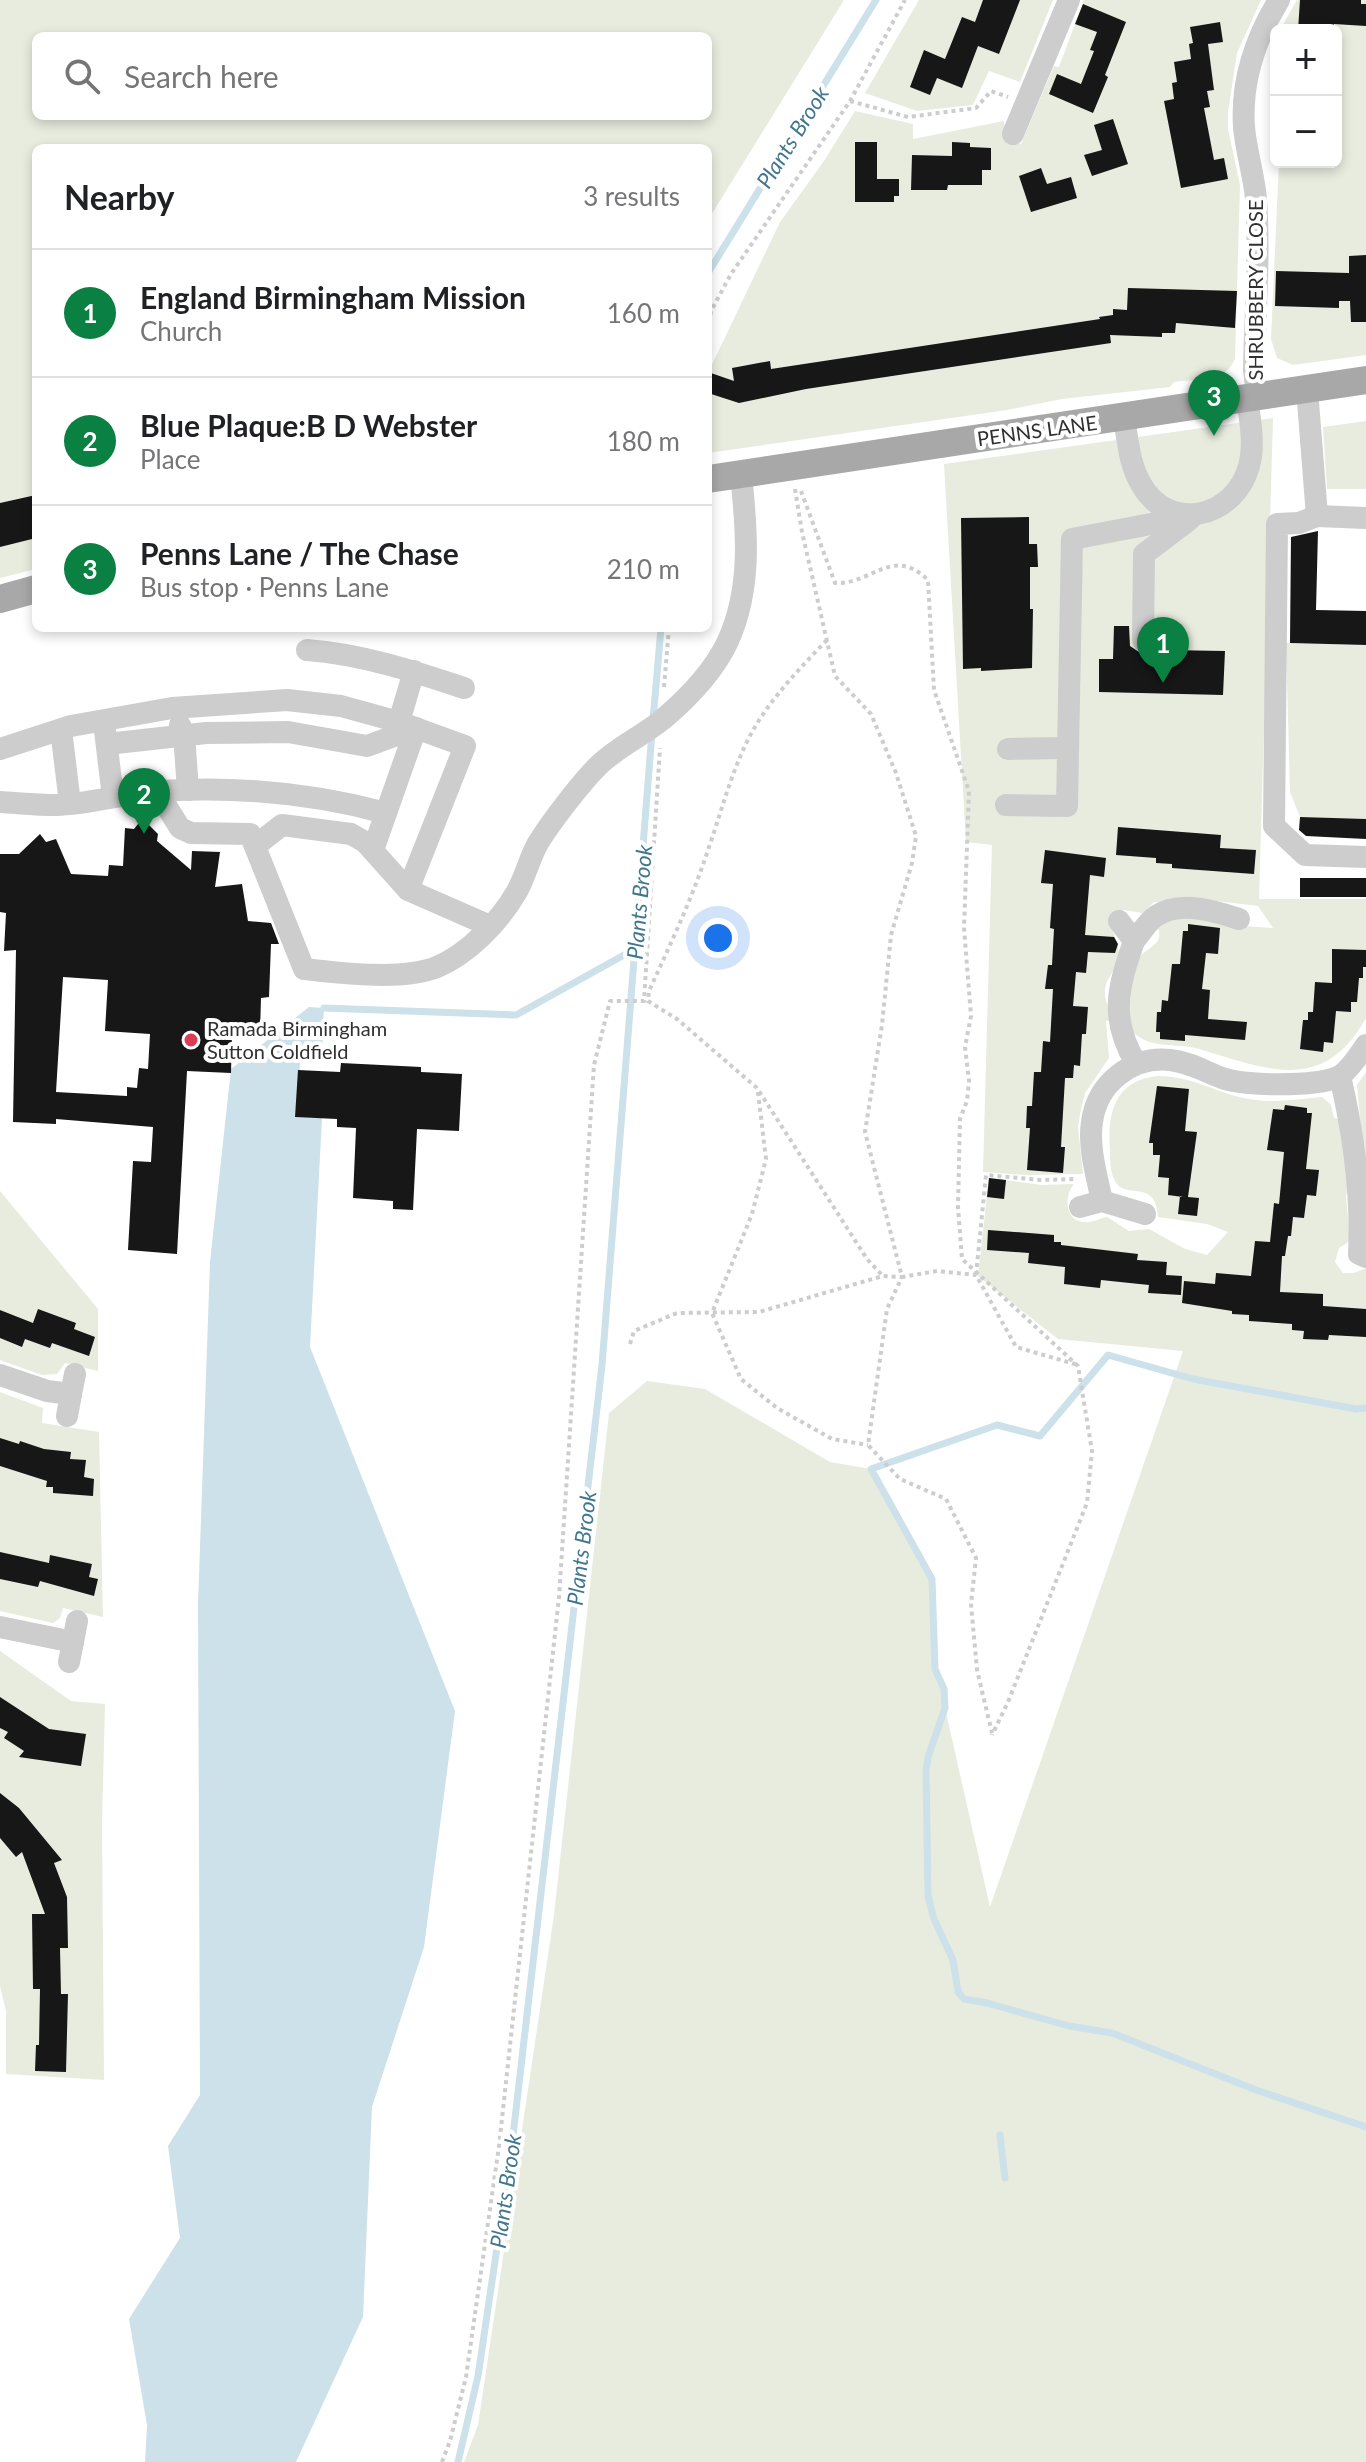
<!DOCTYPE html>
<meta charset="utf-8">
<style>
body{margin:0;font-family:Lato,sans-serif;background:#f6f6f6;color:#202124}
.controls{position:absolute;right:24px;top:24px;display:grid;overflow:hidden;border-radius:12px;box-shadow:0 4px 12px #0003}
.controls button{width:72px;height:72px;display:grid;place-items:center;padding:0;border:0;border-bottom:2px solid #e0e0e0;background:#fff;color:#202124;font:40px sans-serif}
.you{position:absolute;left:718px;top:938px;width:28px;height:28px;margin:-20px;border:6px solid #fff;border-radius:50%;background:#1a73e8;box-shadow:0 0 0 12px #1a73e833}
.badge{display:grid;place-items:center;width:52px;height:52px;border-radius:50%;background:#0b8043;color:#fff;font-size:26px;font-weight:700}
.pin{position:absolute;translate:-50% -66px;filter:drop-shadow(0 2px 4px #0008)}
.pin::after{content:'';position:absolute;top:42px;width:28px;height:24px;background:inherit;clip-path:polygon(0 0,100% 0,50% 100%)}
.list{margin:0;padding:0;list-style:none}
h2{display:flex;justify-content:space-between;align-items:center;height:104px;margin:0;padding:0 32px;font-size:34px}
h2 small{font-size:26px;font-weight:400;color:#757577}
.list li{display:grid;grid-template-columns:52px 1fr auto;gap:24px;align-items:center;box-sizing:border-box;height:128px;padding:0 32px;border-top:2px solid #e0e0e0}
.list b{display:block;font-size:30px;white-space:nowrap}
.list p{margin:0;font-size:26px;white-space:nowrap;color:#757577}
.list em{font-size:26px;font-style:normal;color:#757577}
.icon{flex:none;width:44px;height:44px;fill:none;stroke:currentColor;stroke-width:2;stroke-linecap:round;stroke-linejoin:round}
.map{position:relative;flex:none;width:1366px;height:2462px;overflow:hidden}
.search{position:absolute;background:#fff;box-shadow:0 4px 12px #0003;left:32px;top:32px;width:680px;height:88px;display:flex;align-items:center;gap:20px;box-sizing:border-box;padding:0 28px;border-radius:12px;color:#757577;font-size:30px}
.panel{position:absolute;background:#fff;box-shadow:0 4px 12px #0003;left:32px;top:144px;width:680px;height:488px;border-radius:12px}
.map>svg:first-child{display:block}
.green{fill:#e7ecde;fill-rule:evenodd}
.water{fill:#cce1ea}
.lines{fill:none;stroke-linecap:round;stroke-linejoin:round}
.stream{stroke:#cce1ea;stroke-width:7}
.building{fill:#171717;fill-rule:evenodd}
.path{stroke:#cdcdcd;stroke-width:4;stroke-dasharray:4 4;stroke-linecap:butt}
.minor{stroke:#cdcdcd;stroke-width:22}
.major{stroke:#a8a8a8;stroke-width:28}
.poi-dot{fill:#dc3c56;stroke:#fff;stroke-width:3}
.labels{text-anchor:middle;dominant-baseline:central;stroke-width:8;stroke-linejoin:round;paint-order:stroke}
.street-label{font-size:20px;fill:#303030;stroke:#fff}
.poi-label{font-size:20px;fill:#303030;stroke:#fff;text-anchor:start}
.water-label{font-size:22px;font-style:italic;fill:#41778e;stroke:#fff}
</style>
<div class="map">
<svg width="1366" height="2462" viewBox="0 0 1366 2462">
<rect width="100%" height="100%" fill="#fff"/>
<!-- green -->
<g class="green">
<path d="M0 0H844L708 220V148H36V569L0 578ZM36 36H708V116H36Z"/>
<path d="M919 0H1053L1020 82 989 71 973 105 917 111 865 93Z"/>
<path d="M1084 0H1261L1237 53 1228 112V129L1240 185 1235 358C1228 382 1196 379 1174 382L1170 387 1062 399 1007 410 708 453V373L780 222 824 161 855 111 913 124V139L1004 121 1006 138 1021 144 1054 66 1059 67Z"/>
<path d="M1297 0H1366V355L1293 365 1277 358 1271 339 1279 162H1336V30H1280Z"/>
<path d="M1273 418 1259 899H1366V1018C1323 1095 1267 1069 1199 1049 1183 1044 1165 1047 1150 1042 1141 1040 1137 1034 1129 1031L1128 996 1140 956C1152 945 1167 942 1155 923L1180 915 1230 925 1273 928 1258 906 1217 901 1154 902 1143 913 1123 910 1117 912 1111 925C1114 936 1122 950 1118 962 1114 972 1106 978 1105 990 1104 1002 1111 1009 1111 1021H1106L1109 1058 1085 1093 1080 1114 1078 1127 1083 1174 1025 1175 983 1172 992 845 966 842 944 464Z"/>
<path d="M1366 421V489H1327L1323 427Z"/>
<path d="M1286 643 1366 645V819L1300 817 1290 792Z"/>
<path d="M1366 1072V1172C1361 1141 1360 1114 1357 1085Z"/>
<path d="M1158 1076C1192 1077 1209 1089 1239 1097 1266 1104 1294 1100 1322 1097L1331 1105 1334 1118 1341 1119 1351 1163 1346 1197 1350 1241 1339 1248 1335 1262 1343 1273H1354L1366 1268V2462H464L478 2425 554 1915 609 1413 647 1381 705 1389 830 1462 871 1469 932 1579 935 1669 944 1689 945 1708 990 1907 1183 1351 1058 1339 978 1276 989 1178 1042 1185 1074 1184C1063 1197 1065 1224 1088 1222 1094 1222 1100 1218 1107 1217L1129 1231 1149 1229 1185 1249 1207 1255 1228 1232 1207 1224 1158 1217C1156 1177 1125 1201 1115 1181 1110 1173 1110 1159 1110 1150 1107 1113 1115 1080 1158 1076Z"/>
<path d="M0 1191 98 1309V1371L65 1363 57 1374 42 1375 0 1360Z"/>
<path d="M0 1392 43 1408 42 1423 99 1432 103 1617 63 1608 60 1618 53 1623 0 1611Z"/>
<path d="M0 1651 71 1701 105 1704 102 1823 104 2080 6 2074V2011L0 1986Z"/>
</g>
<!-- water -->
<path class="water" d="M309 1007 324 1008 322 1055 301 1054 295 1117 322 1118 310 1347 455 1711 424 1947 372 2107 363 2317 296 2462H145L147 2425 129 2319 180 2238 168 2146 200 2095 198 1605 210 1262 231 1069Z"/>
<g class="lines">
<!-- stream -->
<g class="stream">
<path d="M708 273 876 0"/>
<path d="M653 720 661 628"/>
<path d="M324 1008 516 1015 633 950"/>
<path d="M1366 1408 1356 1409 1193 1379 1108 1355 1040 1436 997 1425 871 1469 932 1579 935 1669 944 1689 945 1708 928 1757 926 1771 928 1896 934 1919 953 1960 958 1992 964 1999 987 2003 1069 2026 1112 2033 1256 2090 1366 2127"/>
<path d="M1000 2135 1005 2178"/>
<path d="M458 2462 478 2376 511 2153 602 1365 652 732"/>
</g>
</g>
<!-- building -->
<g class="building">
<path d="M983 0H1020L999 54 978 46 962 88 937 78 930 95 910 87 924 50 945 59 962 17 975 22Z"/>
<path d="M1300 0H1361V4H1366V26L1334 24 1333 30H1298Z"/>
<path d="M1083 4 1126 22 1105 75 1108 77 1093 113 1049 94 1057 74 1081 84 1094 51 1090 50 1097 32 1075 24Z"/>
<path d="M1220 22 1223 42 1208 44 1214 90 1207 91 1210 107 1204 108 1214 160 1224 158 1228 179 1181 188 1164 101 1174 99 1172 83 1177 82 1174 62 1191 59 1189 44 1193 43 1190 27Z"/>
<path d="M1113 119 1128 164 1092 176 1084 155 1102 150 1094 125Z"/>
<path d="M855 142H877V179H899V196H894V202H855Z"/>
<path d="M952 142 970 143V147L991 148V170H982V185H948L947 190H911L912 155 952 156Z"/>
<path d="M1041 168 1047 184 1071 177 1077 198 1031 212 1019 176Z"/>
<path d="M1366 255V322H1351L1350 301H1339V308L1275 306 1276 271 1349 273V256Z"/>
<path d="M1128 288 1237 291 1235 328 1176 323 1175 333H1162V337L1110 335 1111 343 806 389 739 403 708 393V372L734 381 732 368 770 361 771 369 1100 319 1099 317 1113 315V309L1127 310Z"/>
<path d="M36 495V538L0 547V503Z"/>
<path d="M1029 517V544H1037L1038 567H1030V609H1033L1032 668 981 671V668L963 669 961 518Z"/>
<path d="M1318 531 1316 610 1366 611V645L1290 643 1291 537Z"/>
<path d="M1114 626H1129L1130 646 1142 654 1167 650 1225 651 1223 695 1099 692V659H1113Z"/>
<path d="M1300 817 1366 819V839L1306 836 1299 830Z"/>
<path d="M138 824 149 825 158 834 157 841 191 870 192 851 220 852 215 887 242 884 248 921 271 923 279 944H271L269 997 261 998 260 1033 232 1032 231 1073 187 1071 177 1254 128 1250 133 1161 151 1162 153 1127 56 1119V1124L13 1122 16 950 4 951 6 913 0 912V854H19L40 834 46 842 56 839 71 874 108 876 109 865 123 866 125 828 134 829ZM63 977 108 980 105 1031 150 1034 148 1069 139 1068 137 1088 127 1087V1096L56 1092Z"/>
<path d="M1118 827 1221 835 1220 848 1256 850 1254 874 1172 868V864L1156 863V858L1116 855Z"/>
<path d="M1045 850 1106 858 1104 877 1090 875 1085 935 1114 937 1118 944 1115 953 1088 952 1086 973 1076 972 1073 1006 1088 1007 1086 1034H1082L1080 1066 1074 1065 1073 1078H1065L1061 1147H1065L1063 1173 1027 1170 1030 1128H1026L1027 1106H1032L1034 1072H1041L1043 1041 1050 1042 1053 989H1045L1048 965H1052L1054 929 1050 928 1053 884 1041 883Z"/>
<rect x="1300" y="878" width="66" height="19"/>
<path d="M1188 924 1220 928 1218 954 1206 953 1202 989 1210 990 1208 1019 1247 1022 1245 1040 1185 1035V1041L1160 1039V1032H1156L1157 1012H1161L1162 1000 1168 1001 1172 964H1180L1183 931H1188Z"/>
<path d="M1332 949 1366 950V967H1363V978H1359L1357 1002H1351V1012L1336 1011 1333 1043 1324 1042 1323 1052 1300 1049 1303 1020H1308V1012H1313L1315 982 1332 983Z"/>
<path d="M341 1063 421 1067V1072L462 1074 459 1131 417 1129 413 1210 393 1209V1201L353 1198 356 1128 337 1127V1119L295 1117 298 1070 340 1072Z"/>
<path d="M1157 1086 1189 1089 1185 1131 1197 1132 1188 1197 1199 1198 1197 1216 1178 1214 1180 1196 1183 1197 1168 1195 1169 1178 1158 1177 1160 1155H1153V1143H1149Z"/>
<path d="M1285 1105 1307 1108V1113H1312L1306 1169 1319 1170 1316 1196 1307 1195 1304 1218 1293 1217 1291 1236H1288L1285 1256H1282L1280 1292 1323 1294V1306L1366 1309V1337L1329 1335 1328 1340 1303 1339 1304 1331 1292 1330V1324L1249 1321V1315L1232 1314V1311L1182 1303 1184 1281 1215 1284 1216 1273 1251 1276 1255 1241 1270 1242 1274 1203 1279 1204 1284 1152 1267 1150 1273 1109 1284 1110Z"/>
<path d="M989 1178 1006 1180 1004 1199 987 1197Z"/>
<path d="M988 1230 1054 1235V1242H1061V1245L1138 1254 1137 1260 1167 1262 1166 1275 1182 1276 1181 1295 1148 1293 1149 1285 1101 1280 1100 1288 1064 1284 1065 1267 1028 1263 1029 1253 987 1250Z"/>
<path d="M38 1309 76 1323 74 1329 95 1337 89 1356 52 1343 50 1348 25 1339 22 1347 0 1338V1310L33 1323Z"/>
<path d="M0 1438 19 1444 20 1441 44 1449 71 1452 70 1459 86 1460 84 1477 94 1479 93 1496 53 1493V1487H46L47 1481 0 1466Z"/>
<path d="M0 1552 49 1563 50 1555 92 1564 89 1577 98 1579 94 1596 40 1581 38 1587 0 1579Z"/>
<path d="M0 1697 49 1729 86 1734 81 1766 19 1757 24 1751 4 1738 8 1732 0 1728Z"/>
<path d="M0 1793 19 1808 62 1860 54 1863 67 1897 68 1948H60L61 1994H68L66 2072 35 2071 36 2045H39L40 1989H33L32 1914H45L22 1852 16 1857 0 1838Z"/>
</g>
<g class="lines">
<!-- path -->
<g class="path">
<path d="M850 101 908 117 976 108 991 91 1008 97"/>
<path d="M708 331 711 311 731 274 850 101 905 0"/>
<path d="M795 489 802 532 835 676 871 714 896 773 916 836 912 863 891 935 882 1025 865 1132 902 1277 937 1271 976 1275 1016 1347 1078 1365"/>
<path d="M801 491 835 583C872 585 892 545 928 580L934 690 969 791 964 928 971 1016 965 1047 969 1081 967 1101 960 1119 958 1207 962 1259 1078 1366 1092 1451 1087 1503 1008 1702 992 1735"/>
<path d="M827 640C801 667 776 693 756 725 733 764 723 807 708 850 692 899 670 945 649 991L648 1001 677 1019 757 1088 867 1259 882 1275"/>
<path d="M664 687 669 628"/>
<path d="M758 1092 766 1159 752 1214 712 1313 741 1379 777 1408 832 1439 868 1445"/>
<path d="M976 1275 986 1175 1041 1180 1075 1179"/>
<path d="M630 1344 634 1331 677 1313 759 1312 883 1276 902 1277 887 1309 868 1445 900 1479 946 1499 976 1558 971 1604 977 1670 992 1733"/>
<path d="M442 2462 450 2441 466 2377 499 2146 559 1597 594 1065 610 1001H644L660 748"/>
</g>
<!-- minor -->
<g class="minor">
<path d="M1013 134 1069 0"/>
<path d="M1307 389 1317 516 1299 523 1277 524 1274 826 1305 855 1366 857"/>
<path d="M1257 396 1254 370C1255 314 1260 256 1256 199 1254 175 1246 151 1244 127 1241 82 1255 39 1279 0"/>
<path d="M1124 418C1128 440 1129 464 1141 484 1169 534 1235 518 1249 466 1255 444 1250 420 1247 398"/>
<path d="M1317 516 1366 518"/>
<path d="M1143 640 1144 554 1189 520"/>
<path d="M307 650C361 654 413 671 464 688"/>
<path d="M399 722 414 671"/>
<path d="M180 725 184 735 188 790"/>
<path d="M61 730 70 803"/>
<path d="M105 731 113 797"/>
<path d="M107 744 206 733 288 732 367 746 416 728 373 850"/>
<path d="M0 749 71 726 172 708 287 700 341 706 399 722 465 746 408 890 490 926"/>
<path d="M1008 749 1068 748"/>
<path d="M157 791 180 828 191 833 250 834 304 969C340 973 403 981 437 967 468 954 499 922 516 893 525 878 529 859 538 843 551 822 580 784 598 766 616 748 642 736 662 720 687 699 714 671 728 641 752 588 747 531 741 474"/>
<path d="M0 802C18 803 37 805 56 805 90 804 125 793 160 791 237 786 311 793 386 813"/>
<path d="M1006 805 1067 806 1072 539 1193 516"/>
<path d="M255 846 282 825 351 834 365 842 408 890"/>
<path d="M1119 921 1134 941C1118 987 1109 1019 1136 1063"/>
<path d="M1134 941C1141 933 1148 921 1156 916 1180 900 1215 911 1239 919"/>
<path d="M1340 1076C1354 1136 1362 1193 1359 1254L1366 1257"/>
<path d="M1102 1201C1097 1177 1088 1147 1092 1122 1097 1083 1132 1056 1170 1060 1189 1062 1204 1071 1222 1078 1246 1086 1314 1087 1338 1077 1348 1072 1360 1054 1366 1045"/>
<path d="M1080 1207 1102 1201 1145 1214"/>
<path d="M0 1375 47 1391 71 1394 75 1374"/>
<path d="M67 1416 71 1394"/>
<path d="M0 1627 73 1642 77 1621"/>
<path d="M69 1662 73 1642"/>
</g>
<!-- major -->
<g class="major">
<path d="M708 479 1366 380"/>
<path d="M0 599 36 589"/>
</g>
</g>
<!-- markers -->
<circle class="poi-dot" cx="191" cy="1040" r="8"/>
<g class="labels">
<!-- street labels -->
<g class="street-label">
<text transform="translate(1255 290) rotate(-90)">SHRUBBERY CLOSE</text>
<text transform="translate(1037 430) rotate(-8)">PENNS LANE</text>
</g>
<!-- poi labels -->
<g class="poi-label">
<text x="207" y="1028">Ramada Birmingham<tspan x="207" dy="23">Sutton Coldfield</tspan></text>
</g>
<!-- water labels -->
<g class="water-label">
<text transform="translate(792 137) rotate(-58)">Plants Brook</text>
<text transform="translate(639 902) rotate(-85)">Plants Brook</text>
<text transform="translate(581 1548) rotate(-83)">Plants Brook</text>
<text transform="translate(505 2191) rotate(-82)">Plants Brook</text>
</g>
</g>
</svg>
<div class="controls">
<button>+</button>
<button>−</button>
</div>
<div class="you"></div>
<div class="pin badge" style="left:1163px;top:683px">1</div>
<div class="pin badge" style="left:144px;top:834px">2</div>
<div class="pin badge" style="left:1214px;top:436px">3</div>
<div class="search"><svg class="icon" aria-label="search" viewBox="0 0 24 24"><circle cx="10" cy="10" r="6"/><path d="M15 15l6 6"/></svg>Search here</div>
<section class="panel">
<h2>Nearby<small>3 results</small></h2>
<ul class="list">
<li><span class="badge">1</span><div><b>England Birmingham Mission</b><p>Church</p></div><em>160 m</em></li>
<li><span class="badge">2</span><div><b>Blue Plaque:B D Webster</b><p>Place</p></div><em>180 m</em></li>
<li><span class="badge">3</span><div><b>Penns Lane / The Chase</b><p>Bus stop · Penns Lane</p></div><em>210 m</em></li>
</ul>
</section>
</div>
